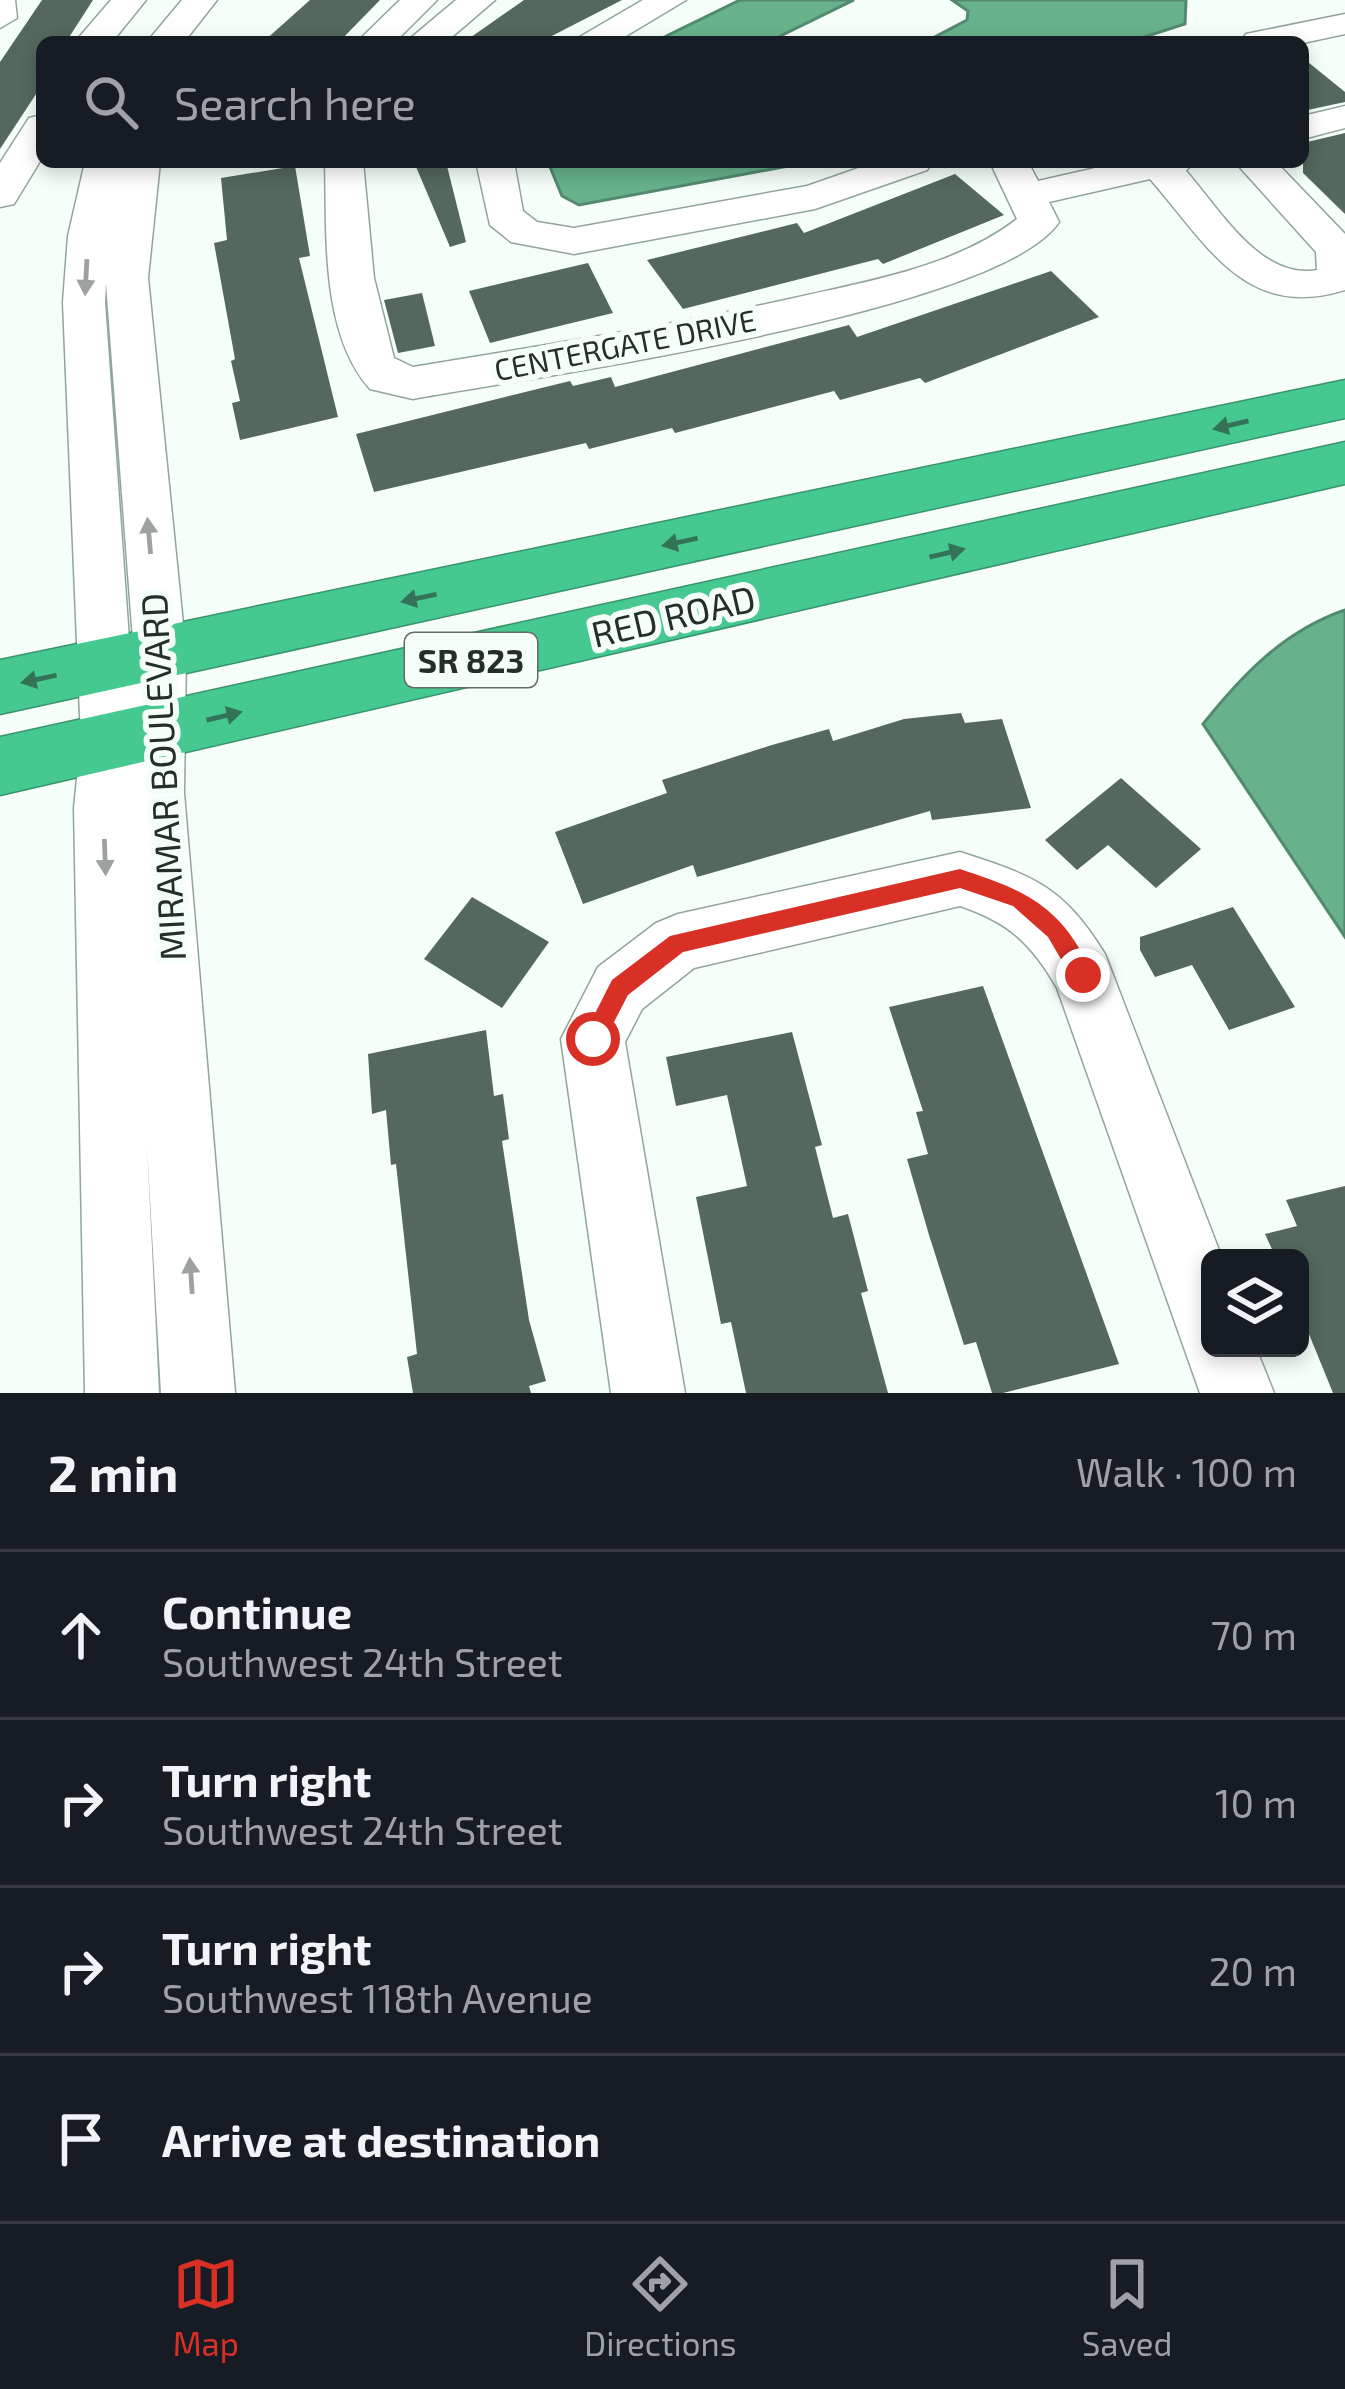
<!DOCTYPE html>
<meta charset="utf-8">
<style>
body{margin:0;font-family:"Exo 2",sans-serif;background:#20242c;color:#f1f3f6}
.controls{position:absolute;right:36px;bottom:36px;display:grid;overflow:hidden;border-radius:18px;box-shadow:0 6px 18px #0003}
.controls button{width:108px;height:108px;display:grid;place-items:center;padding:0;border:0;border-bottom:3px solid #363941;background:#171b24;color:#f1f3f6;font:60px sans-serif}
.stop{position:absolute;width:36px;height:36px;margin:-27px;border:9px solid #d93025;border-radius:50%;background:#fff}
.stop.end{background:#d93025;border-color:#fff;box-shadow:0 3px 12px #0008}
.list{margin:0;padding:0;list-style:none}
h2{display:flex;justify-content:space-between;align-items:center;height:156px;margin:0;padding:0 48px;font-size:51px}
h2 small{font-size:39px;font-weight:400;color:#9ea1a6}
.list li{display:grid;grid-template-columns:78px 1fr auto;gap:36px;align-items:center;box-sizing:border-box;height:168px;padding:0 48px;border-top:3px solid #363941}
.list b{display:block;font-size:45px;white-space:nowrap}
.list p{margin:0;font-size:39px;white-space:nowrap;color:#9ea1a6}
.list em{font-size:39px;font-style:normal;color:#9ea1a6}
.icon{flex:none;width:66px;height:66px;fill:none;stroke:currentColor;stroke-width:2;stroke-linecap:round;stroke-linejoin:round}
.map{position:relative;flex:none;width:1345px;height:1393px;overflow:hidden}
.search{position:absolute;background:#171b24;box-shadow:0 6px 18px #0003;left:36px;right:36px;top:36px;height:132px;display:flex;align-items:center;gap:30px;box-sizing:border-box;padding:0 42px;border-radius:18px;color:#9ea1a6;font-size:45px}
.sheet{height:828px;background:#171b24}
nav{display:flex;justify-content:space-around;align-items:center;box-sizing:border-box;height:168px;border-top:3px solid #363941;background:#171b24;font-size:33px;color:#9ea1a6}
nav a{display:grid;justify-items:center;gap:6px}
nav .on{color:#d93025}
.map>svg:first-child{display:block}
.water{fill:#67b28d;stroke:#538a6f;stroke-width:3}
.building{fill:#54685d}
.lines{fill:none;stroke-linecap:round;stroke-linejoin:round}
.minor-casing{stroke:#91a69a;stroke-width:3}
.highway-casing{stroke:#3a936d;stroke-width:3}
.minor{fill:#fff;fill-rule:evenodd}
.highway{fill:#45c991;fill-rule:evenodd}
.oneway{fill:#9da19f}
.oneway2{fill:#337458}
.route{fill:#d93025}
.labels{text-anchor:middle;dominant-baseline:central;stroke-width:12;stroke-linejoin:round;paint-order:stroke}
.far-street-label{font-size:30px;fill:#252e29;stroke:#f5fef9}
.shield{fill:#f5fef9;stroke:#636c67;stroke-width:3}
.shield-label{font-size:33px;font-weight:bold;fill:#252e29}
.street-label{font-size:36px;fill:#252e29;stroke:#f5fef9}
</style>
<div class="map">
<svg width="1345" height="1393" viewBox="0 0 1345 1393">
<rect width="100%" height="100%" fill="#f5fef9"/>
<!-- water -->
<g class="water">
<path d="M740 0H854L768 42H654Z"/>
<path d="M952 0H1186L1185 24 1129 42H925L967 20 968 11Z"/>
<path d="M548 162H810L579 205 562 196Z"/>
<path d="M1345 610V937L1203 724C1243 674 1284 631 1345 610Z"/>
</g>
<!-- building -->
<g class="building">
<path d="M42 0H93L66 42H42V85L0 149V62Z"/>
<path d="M310 0H380L339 42H263Z"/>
<path d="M524 0H622L540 42H464Z"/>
<path d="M1303 58 1345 92V102L1303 111Z"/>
<path d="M1345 133V214L1303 173V143Z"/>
<path d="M414 162H446L466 242 450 247Z"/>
<path d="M295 166 310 256 299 258 338 417 240 440 232 403 240 401 231 361 235 359 214 243 227 240 221 178Z"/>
<path d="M955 174 1004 215 883 264 878 259 683 309 647 260 797 223 804 233Z"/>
<path d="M588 263 613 313 490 343 469 291Z"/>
<path d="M1051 271 1099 317 925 383 920 378 840 400 834 391 675 433 672 428 589 449 586 443 374 492 356 434 570 381 573 386 611 377 615 387 849 325 857 337Z"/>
<path d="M422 293 435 346 398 353 384 300Z"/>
<path d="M961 713 965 723 1002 719 1031 808 932 820 930 811 697 877 693 865 583 904 555 832 667 793 662 780 772 745 829 729 833 741 904 719Z"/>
<path d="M1121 778 1201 849 1156 888 1108 845 1077 870 1045 840Z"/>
<path d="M472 897 549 942 502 1008 424 959Z"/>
<path d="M1233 907 1295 1007 1229 1030 1192 965 1155 977 1140 950V937Z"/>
<path d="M983 986 1119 1364 1003 1393H992L976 1342 964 1345 929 1235 907 1159 928 1154 916 1112 923 1111 889 1007Z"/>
<path d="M486 1030 494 1096 503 1094 509 1139 502 1141 529 1320 546 1381 529 1386 531 1393H413L407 1357 417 1354 396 1164 391 1165 386 1110 372 1114 368 1054Z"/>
<path d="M792 1032 822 1145 815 1147 833 1218 848 1214 868 1291 861 1293 888 1393H746L731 1322 721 1324 696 1197 747 1186 727 1095 676 1106 666 1057Z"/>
<path d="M1345 1186V1393H1333L1300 1312V1258H1276L1265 1234 1297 1226 1286 1200Z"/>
</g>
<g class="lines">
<!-- minor casing -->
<g class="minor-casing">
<g id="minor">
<path d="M0 0H15L17 18 0 28Z"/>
<path d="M111 0H146L112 42H75Z"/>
<path d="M182 0H217L184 42H147Z"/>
<path d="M400 0H437L395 42H357Z"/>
<path d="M456 0H495L446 42H406Z"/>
<path d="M643 0H686L616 42H571Z"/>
<path d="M1345 14V34L1303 43 1241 42 1246 34Z"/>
<path d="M1345 106V128L1303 139V116Z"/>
<path d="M42 115V158L14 204 0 207V163L29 118Z"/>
<path d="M85 162H160L148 278 186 653 184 793 235 1393H161L147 1145 159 1393H85L74 808 81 740 63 302 68 236ZM106 283 134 653 132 681 105 302Z"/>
<path d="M325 162H363L374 278 394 358 413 367C540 346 668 326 794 298 869 281 955 267 1017 219L990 162H1028L1038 181 1122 162H1193L1186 171C1220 209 1260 280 1317 270L1316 252 1235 162H1276L1345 234V290C1245 321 1208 245 1150 179L1049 202 1059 222C1000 312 533 377 413 399L370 389C320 333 327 233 325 162Z"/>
<path d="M476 162H514L523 211 537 222 574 228 807 186 876 162H932L927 170 815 209 574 254 511 242 490 225Z"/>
<path d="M960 852C1034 876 1063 886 1105 954L1222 1258H1210V1348H1256L1274 1393H1200L1057 988C1031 943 1008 922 960 906L694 968 642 1009 625 1042 685 1393H611L561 1039 598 967 656 923 678 914Z"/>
</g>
</g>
<!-- highway casing -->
<g class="highway-casing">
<g id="highway">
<path d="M1345 380V418L0 714V660Z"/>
<path d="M1345 442V484L0 795V737Z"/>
</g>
</g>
<!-- minor -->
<use href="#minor" class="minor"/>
<!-- highway -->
<use href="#highway" class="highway"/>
</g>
<!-- one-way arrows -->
<defs><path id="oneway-solid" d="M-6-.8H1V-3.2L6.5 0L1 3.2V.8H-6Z" transform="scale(3)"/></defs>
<g class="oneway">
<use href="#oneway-solid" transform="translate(86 277) rotate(93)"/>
<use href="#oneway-solid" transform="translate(149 536) rotate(-95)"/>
<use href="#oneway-solid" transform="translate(105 857) rotate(88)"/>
<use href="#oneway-solid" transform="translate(191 1276) rotate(-94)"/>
</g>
<g class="oneway2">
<use href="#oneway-solid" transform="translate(1231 425) rotate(167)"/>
<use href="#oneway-solid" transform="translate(680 542) rotate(168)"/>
<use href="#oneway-solid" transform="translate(947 553) rotate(-13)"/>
<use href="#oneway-solid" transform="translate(419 598) rotate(168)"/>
<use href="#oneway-solid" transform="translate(39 679) rotate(168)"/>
<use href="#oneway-solid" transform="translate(224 716) rotate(-13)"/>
</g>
<!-- route -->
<path class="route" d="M960 869C1011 886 1050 899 1079 948 1086 960 1095 969 1091 983H1075L1048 937 1013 906 960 888 683 952 628 995 601 1047H585L582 1039 612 980 670 936Z"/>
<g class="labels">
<!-- far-street labels -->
<g class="far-street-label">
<text transform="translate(625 344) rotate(-11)">CENTERGATE DRIVE</text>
</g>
<!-- shield labels -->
<rect class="shield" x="405" y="633" width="132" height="54" rx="9"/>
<g class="shield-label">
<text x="471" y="660">SR 823</text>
</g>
<!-- street labels -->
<g class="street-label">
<text transform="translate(673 615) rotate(-13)">RED ROAD</text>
<text transform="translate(162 777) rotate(-93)">MIRAMAR BOULEVARD</text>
</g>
</g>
</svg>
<div class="controls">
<button><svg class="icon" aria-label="layers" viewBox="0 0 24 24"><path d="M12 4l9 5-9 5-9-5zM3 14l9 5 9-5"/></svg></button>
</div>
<div class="stop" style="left:593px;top:1039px"></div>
<div class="stop end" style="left:1083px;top:975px"></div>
<div class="search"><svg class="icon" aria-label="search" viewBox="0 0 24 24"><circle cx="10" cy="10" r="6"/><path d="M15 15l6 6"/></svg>Search here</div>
</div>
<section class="sheet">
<h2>2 min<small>Walk · 100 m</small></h2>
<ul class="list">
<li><svg class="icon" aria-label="ahead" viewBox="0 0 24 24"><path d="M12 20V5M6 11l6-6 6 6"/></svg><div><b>Continue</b><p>Southwest 24th Street</p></div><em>70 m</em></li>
<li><svg class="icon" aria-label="right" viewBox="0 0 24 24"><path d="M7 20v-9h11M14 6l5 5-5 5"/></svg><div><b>Turn right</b><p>Southwest 24th Street</p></div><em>10 m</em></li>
<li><svg class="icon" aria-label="right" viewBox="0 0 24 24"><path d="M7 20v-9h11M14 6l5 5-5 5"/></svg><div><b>Turn right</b><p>Southwest 118th Avenue</p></div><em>20 m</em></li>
<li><svg class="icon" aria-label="arrive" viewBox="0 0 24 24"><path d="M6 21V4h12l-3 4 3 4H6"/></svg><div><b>Arrive at destination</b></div></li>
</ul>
</section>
<nav>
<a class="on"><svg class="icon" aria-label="map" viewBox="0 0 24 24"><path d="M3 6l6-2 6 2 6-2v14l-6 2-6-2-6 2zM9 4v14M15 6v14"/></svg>Map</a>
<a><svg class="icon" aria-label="directions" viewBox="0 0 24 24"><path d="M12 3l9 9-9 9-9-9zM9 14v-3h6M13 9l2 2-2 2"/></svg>Directions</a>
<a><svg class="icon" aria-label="saved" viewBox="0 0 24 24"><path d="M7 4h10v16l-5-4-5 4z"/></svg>Saved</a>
</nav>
